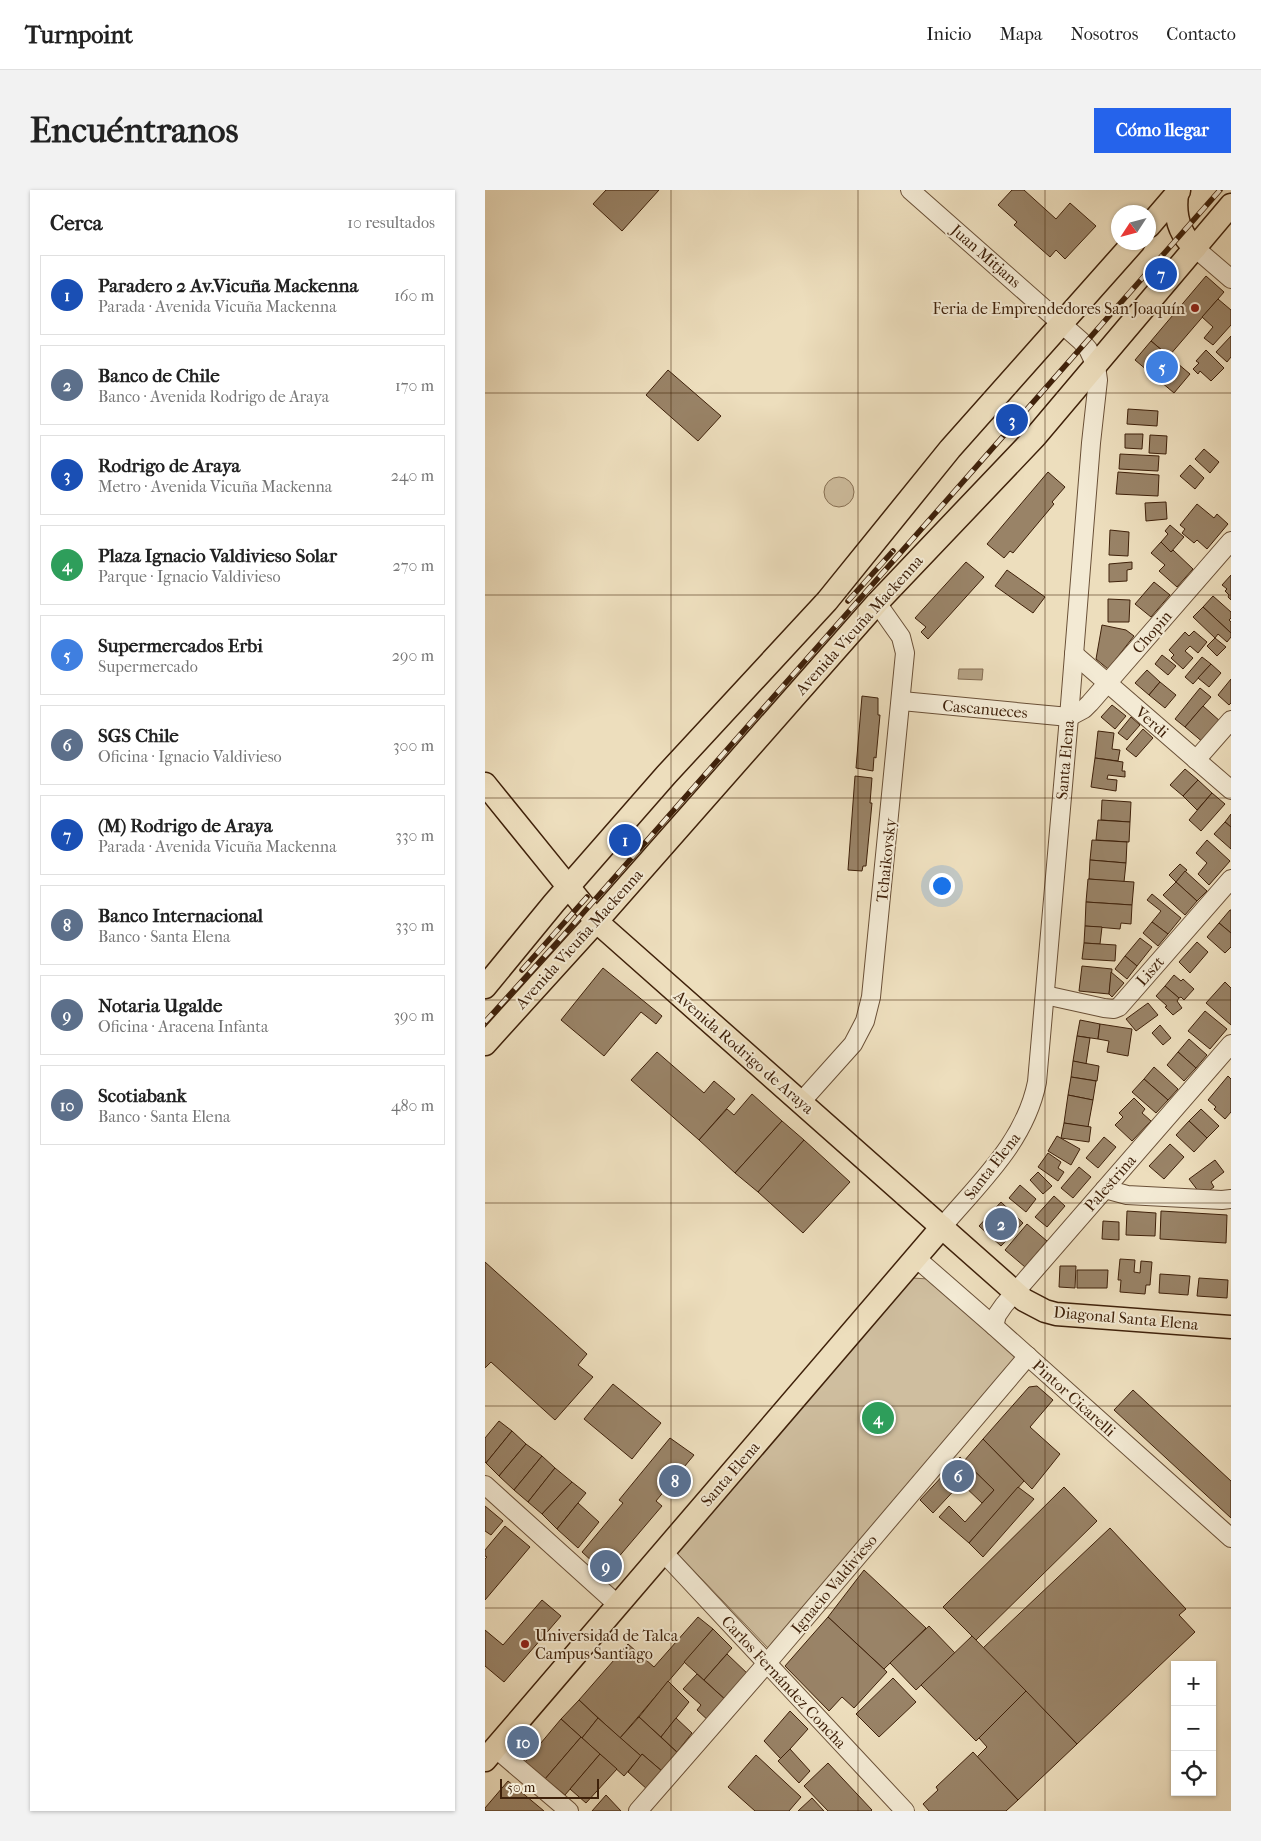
<!DOCTYPE html>
<html lang="es">
<meta charset="utf-8">
<style>
body{margin:0;font-family:"IM FELL French Canon",serif;background:#f2f2f2;color:#222}
.controls{position:absolute;right:15px;bottom:15px;display:grid;overflow:hidden;border-radius:0px;box-shadow:0 1px 4px #0004}
.controls button{width:45px;height:45px;display:grid;place-items:center;padding:0;border:0;border-bottom:1px solid #e0e0e0;background:#fff;color:#222;font:25px sans-serif}
.compass{position:absolute;left:626px;top:15px;width:45px;height:45px;border-radius:50%;background:#fff;box-shadow:0 1px 4px #0004;rotate:234deg}
.scale{position:absolute;left:15px;bottom:12px;width:99px;box-sizing:border-box;padding-left:5px;border:2px solid #3f210a;border-top:0;font-size:14px;line-height:18px;white-space:nowrap;color:#3f210a;-webkit-text-stroke:4px #f3ead4;paint-order:stroke}
.you{position:absolute;left:456px;top:695px;width:18px;height:18px;margin:-12px;border:4px solid #fff;border-radius:50%;background:#1a73e8;box-shadow:0 0 0 8px #1a73e833}
.badge{display:grid;place-items:center;width:32px;height:32px;border-radius:50%;background:#2563eb;color:#fff;font-size:16px;font-weight:700}
.pin{position:absolute;translate:-50% -50%;border:2px solid #fff;box-shadow:0 1px 5px #0006}
.list{margin:0;padding:0;list-style:none}
h2{display:flex;justify-content:space-between;align-items:center;height:65px;margin:0;padding:0 20px;font-size:21px}
h2 small{font-size:16px;font-weight:400;color:#767676}
.list li{display:grid;grid-template-columns:32px 1fr auto;gap:15px;align-items:center;box-sizing:border-box;height:80px;margin:0 10px 10px;padding:0 10px;border:1px solid #e0e0e0;border-radius:0px}
.list b{display:block;font-size:19px;white-space:nowrap}
.list p{margin:0;font-size:16px;white-space:nowrap;color:#767676}
.list em{font-size:16px;font-style:normal;color:#767676}
.icon{flex:none;width:28px;height:28px;fill:none;stroke:currentColor;stroke-width:2;stroke-linecap:round;stroke-linejoin:round}
.map{position:relative;flex:none;width:746px;height:1621px;overflow:hidden;border-radius:0px}
header{display:flex;align-items:center;gap:30px;box-sizing:border-box;height:70px;padding:0 25px;background:#fff;border-bottom:1px solid #e0e0e0}
header strong{font-size:24px}
nav{display:flex;gap:28px;margin-inline-start:auto;font-size:18px}
.intro{display:flex;align-items:center;justify-content:space-between;box-sizing:border-box;height:120px;padding:0 30px}
h1{margin:0;font-size:35px}
.button{padding:12px 22px;border-radius:0px;background:#2563eb;color:#fff;font-size:18px;font-weight:700}
main{display:flex;gap:30px;padding:0 30px}
aside{flex:1;background:#fff;border-radius:0px;box-shadow:0 1px 4px #0004}
.map>svg:first-child{display:block}
.green{fill:#cfbe9f;stroke:#877054}
.water{fill:#b29e80;stroke:#846c51}
.building{fill:#998367;stroke:#3f210a}
.lines{fill:none;stroke-linecap:round;stroke-linejoin:round}
.minor-casing{stroke:#6a5037;stroke-width:20}
.major-casing{stroke:#3f210a;stroke-width:25}
.minor{stroke:#f3ead4;stroke-width:18}
.major{stroke:#eddebd;stroke-width:22}
.rail-casing{stroke:#3f210a;stroke-width:5.5}
.rail{stroke:#f3ead4;stroke-width:4;stroke-dasharray:11;stroke-linecap:butt}
.grid{fill:none;stroke:#3f210a;stroke-width:1;stroke-opacity:0.55}
.poi-dot{fill:#8f2418;stroke:#f3ead4;stroke-width:2}
.labels{text-anchor:middle;dominant-baseline:central;stroke-width:4;stroke-linejoin:round;paint-order:stroke}
.street-label{font-size:16px;fill:#3f210a;stroke:#f3ead4}
.poi-label{font-size:16px;fill:#3f210a;stroke:#f3ead4;text-anchor:end}
</style>
<header>
<strong>Turnpoint</strong>
<nav><a>Inicio</a><a>Mapa</a><a>Nosotros</a><a>Contacto</a></nav>
</header>
<div class="intro"><h1>Encuéntranos</h1><a class="button">Cómo llegar</a></div>
<main>
<aside>
<h2>Cerca<small>10 resultados</small></h2>
<ul class="list">
<li><span class="badge" style="background:#1a4fb4">1</span><div><b>Paradero 2 Av.Vicuña Mackenna</b><p>Parada · Avenida Vicuña Mackenna</p></div><em>160 m</em></li>
<li><span class="badge" style="background:#5c6f8a">2</span><div><b>Banco de Chile</b><p>Banco · Avenida Rodrigo de Araya</p></div><em>170 m</em></li>
<li><span class="badge" style="background:#1a4fb4">3</span><div><b>Rodrigo de Araya</b><p>Metro · Avenida Vicuña Mackenna</p></div><em>240 m</em></li>
<li><span class="badge" style="background:#2e9e5b">4</span><div><b>Plaza Ignacio Valdivieso Solar</b><p>Parque · Ignacio Valdivieso</p></div><em>270 m</em></li>
<li><span class="badge" style="background:#3f7fe0">5</span><div><b>Supermercados Erbi</b><p>Supermercado</p></div><em>290 m</em></li>
<li><span class="badge" style="background:#5c6f8a">6</span><div><b>SGS Chile</b><p>Oficina · Ignacio Valdivieso</p></div><em>300 m</em></li>
<li><span class="badge" style="background:#1a4fb4">7</span><div><b>(M) Rodrigo de Araya</b><p>Parada · Avenida Vicuña Mackenna</p></div><em>330 m</em></li>
<li><span class="badge" style="background:#5c6f8a">8</span><div><b>Banco Internacional</b><p>Banco · Santa Elena</p></div><em>330 m</em></li>
<li><span class="badge" style="background:#5c6f8a">9</span><div><b>Notaria Ugalde</b><p>Oficina · Aracena Infanta</p></div><em>390 m</em></li>
<li><span class="badge" style="background:#5c6f8a">10</span><div><b>Scotiabank</b><p>Banco · Santa Elena</p></div><em>480 m</em></li>
</ul>
</aside>
<div class="map">
<svg width="746" height="1621" viewBox="0 0 746 1621">
<rect width="100%" height="100%" fill="#eddebd"/>
<filter id="stains"><feTurbulence type="fractalNoise" baseFrequency=".004" numOctaves="4"/><feColorMatrix values="0 0 0 0 .2 0 0 0 0 .09 0 0 0 0 .02 0 0 0 .5 -.17"/></filter>
<radialGradient id="worn" r=".72"><stop offset=".6" stop-color="#630" stop-opacity="0"/><stop offset="1" stop-color="#630" stop-opacity=".3"/></radialGradient>
<!-- green -->
<g class="green">
<circle cx="354" cy="302" r="15"/>
<path d="M427 1088 444 1089 532 1167 284 1459 190 1361Z"/>
</g>
<!-- water -->
<path class="water" d="M474 479H498L497 490 473 489Z"/>
<!-- building -->
<g class="building">
<path d="M121 0H174L137 41 108 14Z"/>
<path d="M527 0H539L571 29 585 13 611 36 580 69 571 60 565 67 529 35 532 32 513 15Z"/>
<path d="M721 86 739 102 684 166 666 151Z"/>
<path d="M733 109 746 120V135L728 155 719 148 728 137 717 127Z"/>
<path d="M746 146V167L742 172 731 162Z"/>
<path d="M666 151 705 184 689 203 650 170Z"/>
<path d="M721 160 739 178 726 191 715 181 713 184 708 179 714 173 711 171Z"/>
<path d="M183 180 236 226 213 251 161 205Z"/>
<path d="M643 219 673 221 672 236 642 234Z"/>
<path d="M640 244H658L657 259 640 258Z"/>
<path d="M665 245 682 246 681 264 664 263Z"/>
<path d="M719 259 734 272 725 283 710 269Z"/>
<path d="M635 264 674 266 673 281 634 279Z"/>
<path d="M705 275 719 288 710 299 695 286Z"/>
<path d="M563 282 580 297 567 312 569 314 528 363 525 361 519 368 502 354Z"/>
<path d="M633 282 674 285 673 306 631 304Z"/>
<path d="M681 312 682 329 661 331 660 313Z"/>
<path d="M712 314 729 328 732 324 743 334 722 359 712 350 709 353 697 343 700 339 695 335Z"/>
<path d="M685 335 699 347 686 362 676 352 683 344 680 341Z"/>
<path d="M625 340 644 342 643 366 624 365Z"/>
<path d="M676 352 686 362 688 360 708 379 692 397 674 381 680 375 666 363Z"/>
<path d="M481 372 499 387 443 449 436 442 441 437 430 428Z"/>
<path d="M647 372V379L642 380V391L624 392V374Z"/>
<path d="M522 380 560 407 548 423 510 396Z"/>
<path d="M746 385V410L743 407 744 405 740 401 742 399 737 395Z"/>
<path d="M669 392 685 405 666 427 650 414Z"/>
<path d="M728 406 746 422V428L744 430 746 432V443L718 417Z"/>
<path d="M623 409 645 410 644 432H623Z"/>
<path d="M718 417 746 443V447L742 452 733 444 730 448 708 427Z"/>
<path d="M617 435 641 440 649 446 623 479 611 469Z"/>
<path d="M709 441 722 452 713 463 705 456 700 461 708 468 698 479 686 468 689 465 684 460 700 442 704 446Z"/>
<path d="M730 448 741 457 732 466 722 456Z"/>
<path d="M677 465 691 476 683 485 670 474Z"/>
<path d="M717 467 726 474 708 494 700 487Z"/>
<path d="M726 474 736 483 724 497 713 488Z"/>
<path d="M662 480 675 492 664 505 650 493Z"/>
<path d="M746 489V513L744 515 733 505Z"/>
<path d="M675 492 691 505 680 518 664 505Z"/>
<path d="M715 498 726 507 700 537 690 529Z"/>
<path d="M377 506 393 508V525H395L391 568 389 567 388 581 371 578Z"/>
<path d="M627 515 641 526 630 539 616 527Z"/>
<path d="M718 516 736 532 719 553 700 537Z"/>
<path d="M646 527 655 535 642 550 633 543Z"/>
<path d="M658 539 668 548 651 567 641 559Z"/>
<path d="M613 541 629 543 627 559 635 560 633 571 610 568Z"/>
<path d="M610 568 638 572 637 581H640V587L623 585 622 589 632 590 631 601 606 597Z"/>
<path d="M700 579 713 590 698 606 685 595Z"/>
<path d="M370 586 387 588 385 613H387L381 676H378L377 681 363 680Z"/>
<path d="M713 590 727 603 712 620 698 606Z"/>
<path d="M727 603 740 614 716 641 704 630Z"/>
<path d="M617 610 646 612 645 632 616 630Z"/>
<path d="M746 624V637L740 632Z"/>
<path d="M613 630 645 632 644 652 611 650Z"/>
<path d="M740 632 746 637V659L729 644Z"/>
<path d="M607 650 642 652 641 673 605 670Z"/>
<path d="M722 650 745 671 724 695 713 684 722 673 711 663Z"/>
<path d="M605 670 641 673 639 692 604 689Z"/>
<path d="M695 674 702 680 691 692 684 685Z"/>
<path d="M700 681 722 701 712 711 691 692Z"/>
<path d="M603 689 649 692 647 715 601 712Z"/>
<path d="M691 692 712 711 700 725 678 705Z"/>
<path d="M667 704 696 728 683 744 667 732 676 721 662 710Z"/>
<path d="M601 712 647 715 646 734 636 733 635 739 600 736Z"/>
<path d="M745 720H746V743L734 733Z"/>
<path d="M667 732 683 744 673 756 658 743Z"/>
<path d="M734 733 746 743V757L740 763 722 747Z"/>
<path d="M600 736 617 737 615 754 599 753Z"/>
<path d="M655 748 667 757 652 776 640 766Z"/>
<path d="M712 752 723 762 705 783 694 772Z"/>
<path d="M599 753 631 755 630 771 597 769Z"/>
<path d="M640 766 652 776 642 789 630 779Z"/>
<path d="M597 776 627 779 624 804 594 801Z"/>
<path d="M118 778 177 826 171 834 156 822 119 866 76 830Z"/>
<path d="M626 782 639 793 627 807 624 804Z"/>
<path d="M689 785 696 791 698 789 709 799 699 810 696 807 694 808 680 796Z"/>
<path d="M740 792 746 798V835L721 813Z"/>
<path d="M680 796 694 808 692 811 697 818 688 825 680 817 682 816 671 806Z"/>
<path d="M663 813 673 825 651 841 641 829Z"/>
<path d="M720 821 742 839 725 859 703 841Z"/>
<path d="M595 830 615 834 613 849 592 846Z"/>
<path d="M615 834 647 839 643 866 622 862 624 851 613 849Z"/>
<path d="M675 835 686 848 678 855 667 843Z"/>
<path d="M592 846 605 848 601 874 588 871Z"/>
<path d="M704 849 722 865 711 878 693 862Z"/>
<path d="M172 862 219 903 229 891 250 909 214 950 146 890Z"/>
<path d="M693 862 711 878 699 891 682 875Z"/>
<path d="M588 871 614 876 612 891 586 887Z"/>
<path d="M669 877 693 899 683 910 659 889Z"/>
<path d="M743 886 746 889V922L740 929 729 919 731 917 723 910Z"/>
<path d="M586 887 611 891 608 910 583 905Z"/>
<path d="M659 889 683 910 671 923 647 902Z"/>
<path d="M267 904 297 931 250 983 214 950 242 919 249 925Z"/>
<path d="M583 905 608 910 603 937 579 933Z"/>
<path d="M649 908 660 919 657 923 666 931 647 951 630 935 638 927 634 923Z"/>
<path d="M716 919 734 936 722 948 704 931Z"/>
<path d="M297 931 319 950 273 1002 250 983Z"/>
<path d="M704 931 722 948 709 962 691 945Z"/>
<path d="M579 933 606 937 604 952 576 948Z"/>
<path d="M572 946 595 959 586 975 563 961Z"/>
<path d="M619 947 631 957 613 978 601 968Z"/>
<path d="M319 950 365 992 318 1043 273 1002Z"/>
<path d="M685 954 699 967 679 989 664 976Z"/>
<path d="M563 963 576 972 573 978 579 982 573 991 553 977Z"/>
<path d="M730 970 739 982 726 992 729 997 717 1006 704 989Z"/>
<path d="M594 977 606 987 588 1008 576 998Z"/>
<path d="M553 982 567 996 558 1004 545 990Z"/>
<path d="M535 995 551 1009 541 1022 524 1008Z"/>
<path d="M569 1006 580 1016 562 1037 550 1027Z"/>
<path d="M516 1012 538 1033 516 1056 494 1036Z"/>
<path d="M642 1021 671 1023 670 1046 641 1045Z"/>
<path d="M676 1021 742 1025 741 1053 675 1049Z"/>
<path d="M618 1031 634 1032V1050L617 1049Z"/>
<path d="M542 1034 562 1051 540 1077 520 1060Z"/>
<path d="M635 1069 650 1070 649 1082 655 1083 656 1071 667 1072 665 1095H661L660 1104 635 1102 636 1090H633Z"/>
<path d="M0 1072 102 1164 93 1175 108 1187 70 1230 6 1172 0 1178Z"/>
<path d="M575 1076H591L590 1098 574 1097Z"/>
<path d="M592 1080H623L622 1098H592Z"/>
<path d="M675 1084 705 1086 703 1105 674 1103Z"/>
<path d="M714 1088 743 1090 742 1108 712 1106Z"/>
<path d="M128 1194 176 1233 147 1269 99 1229Z"/>
<path d="M552 1196 568 1210 545 1237 575 1264 547 1299 498 1249 544 1197Z"/>
<path d="M648 1200 746 1291V1328L629 1220Z"/>
<path d="M14 1231 27 1241 1 1273 0 1272V1248Z"/>
<path d="M27 1241 41 1254 14 1286 1 1273Z"/>
<path d="M185 1248 209 1265 171 1311 177 1316 120 1383 97 1362 138 1313 134 1310Z"/>
<path d="M498 1249 539 1291 484 1353 454 1327 464 1316 480 1332 509 1300 479 1271Z"/>
<path d="M41 1254 57 1266 29 1300 14 1286Z"/>
<path d="M57 1266 70 1278 43 1312 29 1300Z"/>
<path d="M475 1267 509 1300 497 1313 476 1293 448 1323 435 1310Z"/>
<path d="M70 1278 87 1292 57 1324 43 1312Z"/>
<path d="M87 1292 101 1303 72 1339 57 1324Z"/>
<path d="M533 1297 549 1309 498 1367 484 1353Z"/>
<path d="M579 1297 612 1331 491 1450 458 1417Z"/>
<path d="M93 1313 114 1332 93 1358 72 1339Z"/>
<path d="M0 1316 18 1331 6 1345 0 1341Z"/>
<path d="M20 1336 45 1357 0 1410V1369L2 1367 0 1366V1360Z"/>
<path d="M625 1338 701 1419 694 1425 710 1442 592 1554 498 1458Z"/>
<path d="M379 1380 441 1438 399 1479 343 1427Z"/>
<path d="M57 1410 76 1426 19 1492 0 1476V1440L18 1455Z"/>
<path d="M213 1427 228 1439 135 1548 94 1510 143 1454 169 1477Z"/>
<path d="M343 1427 402 1482 369 1518 357 1507 344 1521 300 1476Z"/>
<path d="M444 1436 470 1463 431 1500 405 1473Z"/>
<path d="M228 1439 247 1458 219 1490 199 1472Z"/>
<path d="M487 1446 541 1501 491 1551 436 1495Z"/>
<path d="M242 1464 265 1486 243 1512 219 1490Z"/>
<path d="M212 1484 243 1512 226 1533 212 1520 216 1515 198 1499Z"/>
<path d="M408 1488 431 1512 394 1547 371 1524Z"/>
<path d="M183 1491 204 1512 176 1547 154 1527Z"/>
<path d="M541 1501 592 1554 533 1610 492 1567 502 1557 494 1548Z"/>
<path d="M94 1510 113 1528 97 1548 76 1529Z"/>
<path d="M305 1521 323 1539 296 1569 279 1551Z"/>
<path d="M154 1527 194 1564 178 1582 157 1564 156 1566 135 1548Z"/>
<path d="M113 1528 156 1566 139 1586 97 1548Z"/>
<path d="M191 1528 207 1543 192 1562 176 1547Z"/>
<path d="M76 1529 96 1547 60 1589 40 1572Z"/>
<path d="M96 1547 115 1564 80 1605 60 1589Z"/>
<path d="M305 1559 325 1581 314 1593 293 1571Z"/>
<path d="M488 1562 533 1610 521 1621H444L438 1614 453 1600 451 1597Z"/>
<path d="M115 1564 132 1579 101 1613 85 1599Z"/>
<path d="M157 1564 178 1582 163 1600 143 1582Z"/>
<path d="M271 1565 316 1607 304 1621H270L243 1597Z"/>
<path d="M343 1573 387 1620 386 1621H343L319 1596Z"/>
<path d="M23 1591 59 1621H0V1618Z"/>
<path d="M121 1605 136 1621H107Z"/>
<path d="M327 1608 339 1621H313Z"/>
</g>
<g class="lines">
<!-- minor casing -->
<g class="minor-casing">
<g id="minor">
<path d="M425 0 596 151 603 159 611 176 613 190 606 253 584 527 552 892C540 952 495 992 457 1037"/>
<path d="M710 58 746 89"/>
<path d="M589 464 746 600"/>
<path d="M417 511 584 527 599 519 605 513 746 351"/>
<path d="M711 570 746 530"/>
<path d="M560 805 619 818 629 819 634 817 746 689"/>
<path d="M316 912 368 854 380 831 386 807 420 463 416 447 392 413"/>
<path d="M620 999 642 1005 737 1010 746 1009"/>
<path d="M431 1068 509 1136 746 1348"/>
<path d="M509 1136 512 1125 519 1115 746 854"/>
<path d="M0 1295 133 1415"/>
<path d="M178 1362 420 1621"/>
<path d="M10 1558 84 1621"/>
<path d="M153 1621 282 1473 543 1166"/>
</g>
</g>
<!-- major casing -->
<g class="major-casing">
<g id="major">
<path d="M692 4C689 26 694 44 710 58"/>
<path d="M664 36 694 1"/>
<path d="M0 594 111 731 539 1110 560 1121 571 1124 746 1137"/>
<path d="M0 797 69 713 181 585 342 411 465 259 649 52"/>
<path d="M0 854 118 724 392 413 550 247 746 15"/>
<path d="M0 1570 457 1037"/>
</g>
</g>
<!-- minor -->
<use href="#minor" class="minor"/>
<!-- major -->
<use href="#major" class="major"/>
<!-- rail casing -->
<g class="rail-casing">
<g id="rail">
<path d="M363 411 408 361"/>
<path d="M37 780 102 707"/>
<path d="M0 832 77 747 735 0"/>
</g>
</g>
<!-- rail -->
<use href="#rail" class="rail"/>
</g>
<!-- grid -->
<path class="grid" d="M186 0V1621M373 0V1621M560 0V1621M0 203H746M0 405H746M0 608H746M0 810H746M0 1013H746M0 1216H746M0 1418H746"/>
<!-- markers -->
<g class="poi-dot">
<circle cx="710" cy="118" r="5"/>
<circle cx="40" cy="1454" r="5"/>
</g>
<g class="labels">
<!-- street labels -->
<g class="street-label">
<text transform="translate(501 66) rotate(41)">Juan Mitjans</text>
<text transform="translate(374 435) rotate(-48)">Avenida Vicuña Mackenna</text>
<text transform="translate(667 442) rotate(-49)">Chopin</text>
<text transform="translate(500 519) rotate(5)">Cascanueces</text>
<text transform="translate(667 532) rotate(41)">Verdi</text>
<text transform="translate(580 570) rotate(-85)">Santa Elena</text>
<text transform="translate(401 670) rotate(-84)">Tchaikovsky</text>
<text transform="translate(94 749) rotate(-48)">Avenida Vicuña Mackenna</text>
<text transform="translate(665 781) rotate(-49)">Liszt</text>
<text transform="translate(259 862) rotate(41)">Avenida Rodrigo de Araya</text>
<text transform="translate(507 976) rotate(-52)">Santa Elena</text>
<text transform="translate(625 993) rotate(-49)">Palestrina</text>
<text transform="translate(641 1128) rotate(5)">Diagonal Santa Elena</text>
<text transform="translate(589 1208) rotate(42)">Pintor Cicarelli</text>
<text transform="translate(245 1284) rotate(-49)">Santa Elena</text>
<text transform="translate(349 1394) rotate(-50)">Ignacio Valdivieso</text>
<text transform="translate(299 1492) rotate(47)">Carlos Fernández Concha</text>
</g>
<!-- poi labels -->
<g class="poi-label">
<text x="700" y="118">Feria de Emprendedores San Joaquín</text>
<text x="50" y="1445" text-anchor="start">Universidad de Talca<tspan x="50" dy="18">Campus Santiago</tspan></text>
</g>
</g>
<rect width="100%" height="100%" filter="url(#stains)"/>
<rect width="100%" height="100%" fill="url(#worn)"/>
</svg>
<div class="controls">
<button>+</button>
<button>−</button>
<button><svg class="icon" aria-label="locate" viewBox="0 0 24 24"><circle cx="12" cy="12" r="6"/><path d="M12 2v4M12 18v4M2 12h4M18 12h4"/></svg></button>
</div>
<svg class="compass" viewBox="-18 -18 36 36"><path d="M0-13l5 13h-10z" fill="#e53935"/><path d="M0 13l5-13h-10z" fill="#767676"/></svg>
<div class="scale">50 m</div>
<div class="you"></div>
<div class="pin badge" style="left:140px;top:650px;background:#1a4fb4">1</div>
<div class="pin badge" style="left:516px;top:1034px;background:#5c6f8a">2</div>
<div class="pin badge" style="left:527px;top:230px;background:#1a4fb4">3</div>
<div class="pin badge" style="left:393px;top:1228px;background:#2e9e5b">4</div>
<div class="pin badge" style="left:677px;top:177px;background:#3f7fe0">5</div>
<div class="pin badge" style="left:473px;top:1286px;background:#5c6f8a">6</div>
<div class="pin badge" style="left:676px;top:84px;background:#1a4fb4">7</div>
<div class="pin badge" style="left:190px;top:1291px;background:#5c6f8a">8</div>
<div class="pin badge" style="left:121px;top:1376px;background:#5c6f8a">9</div>
<div class="pin badge" style="left:38px;top:1552px;background:#5c6f8a">10</div>
</div>
</main>
